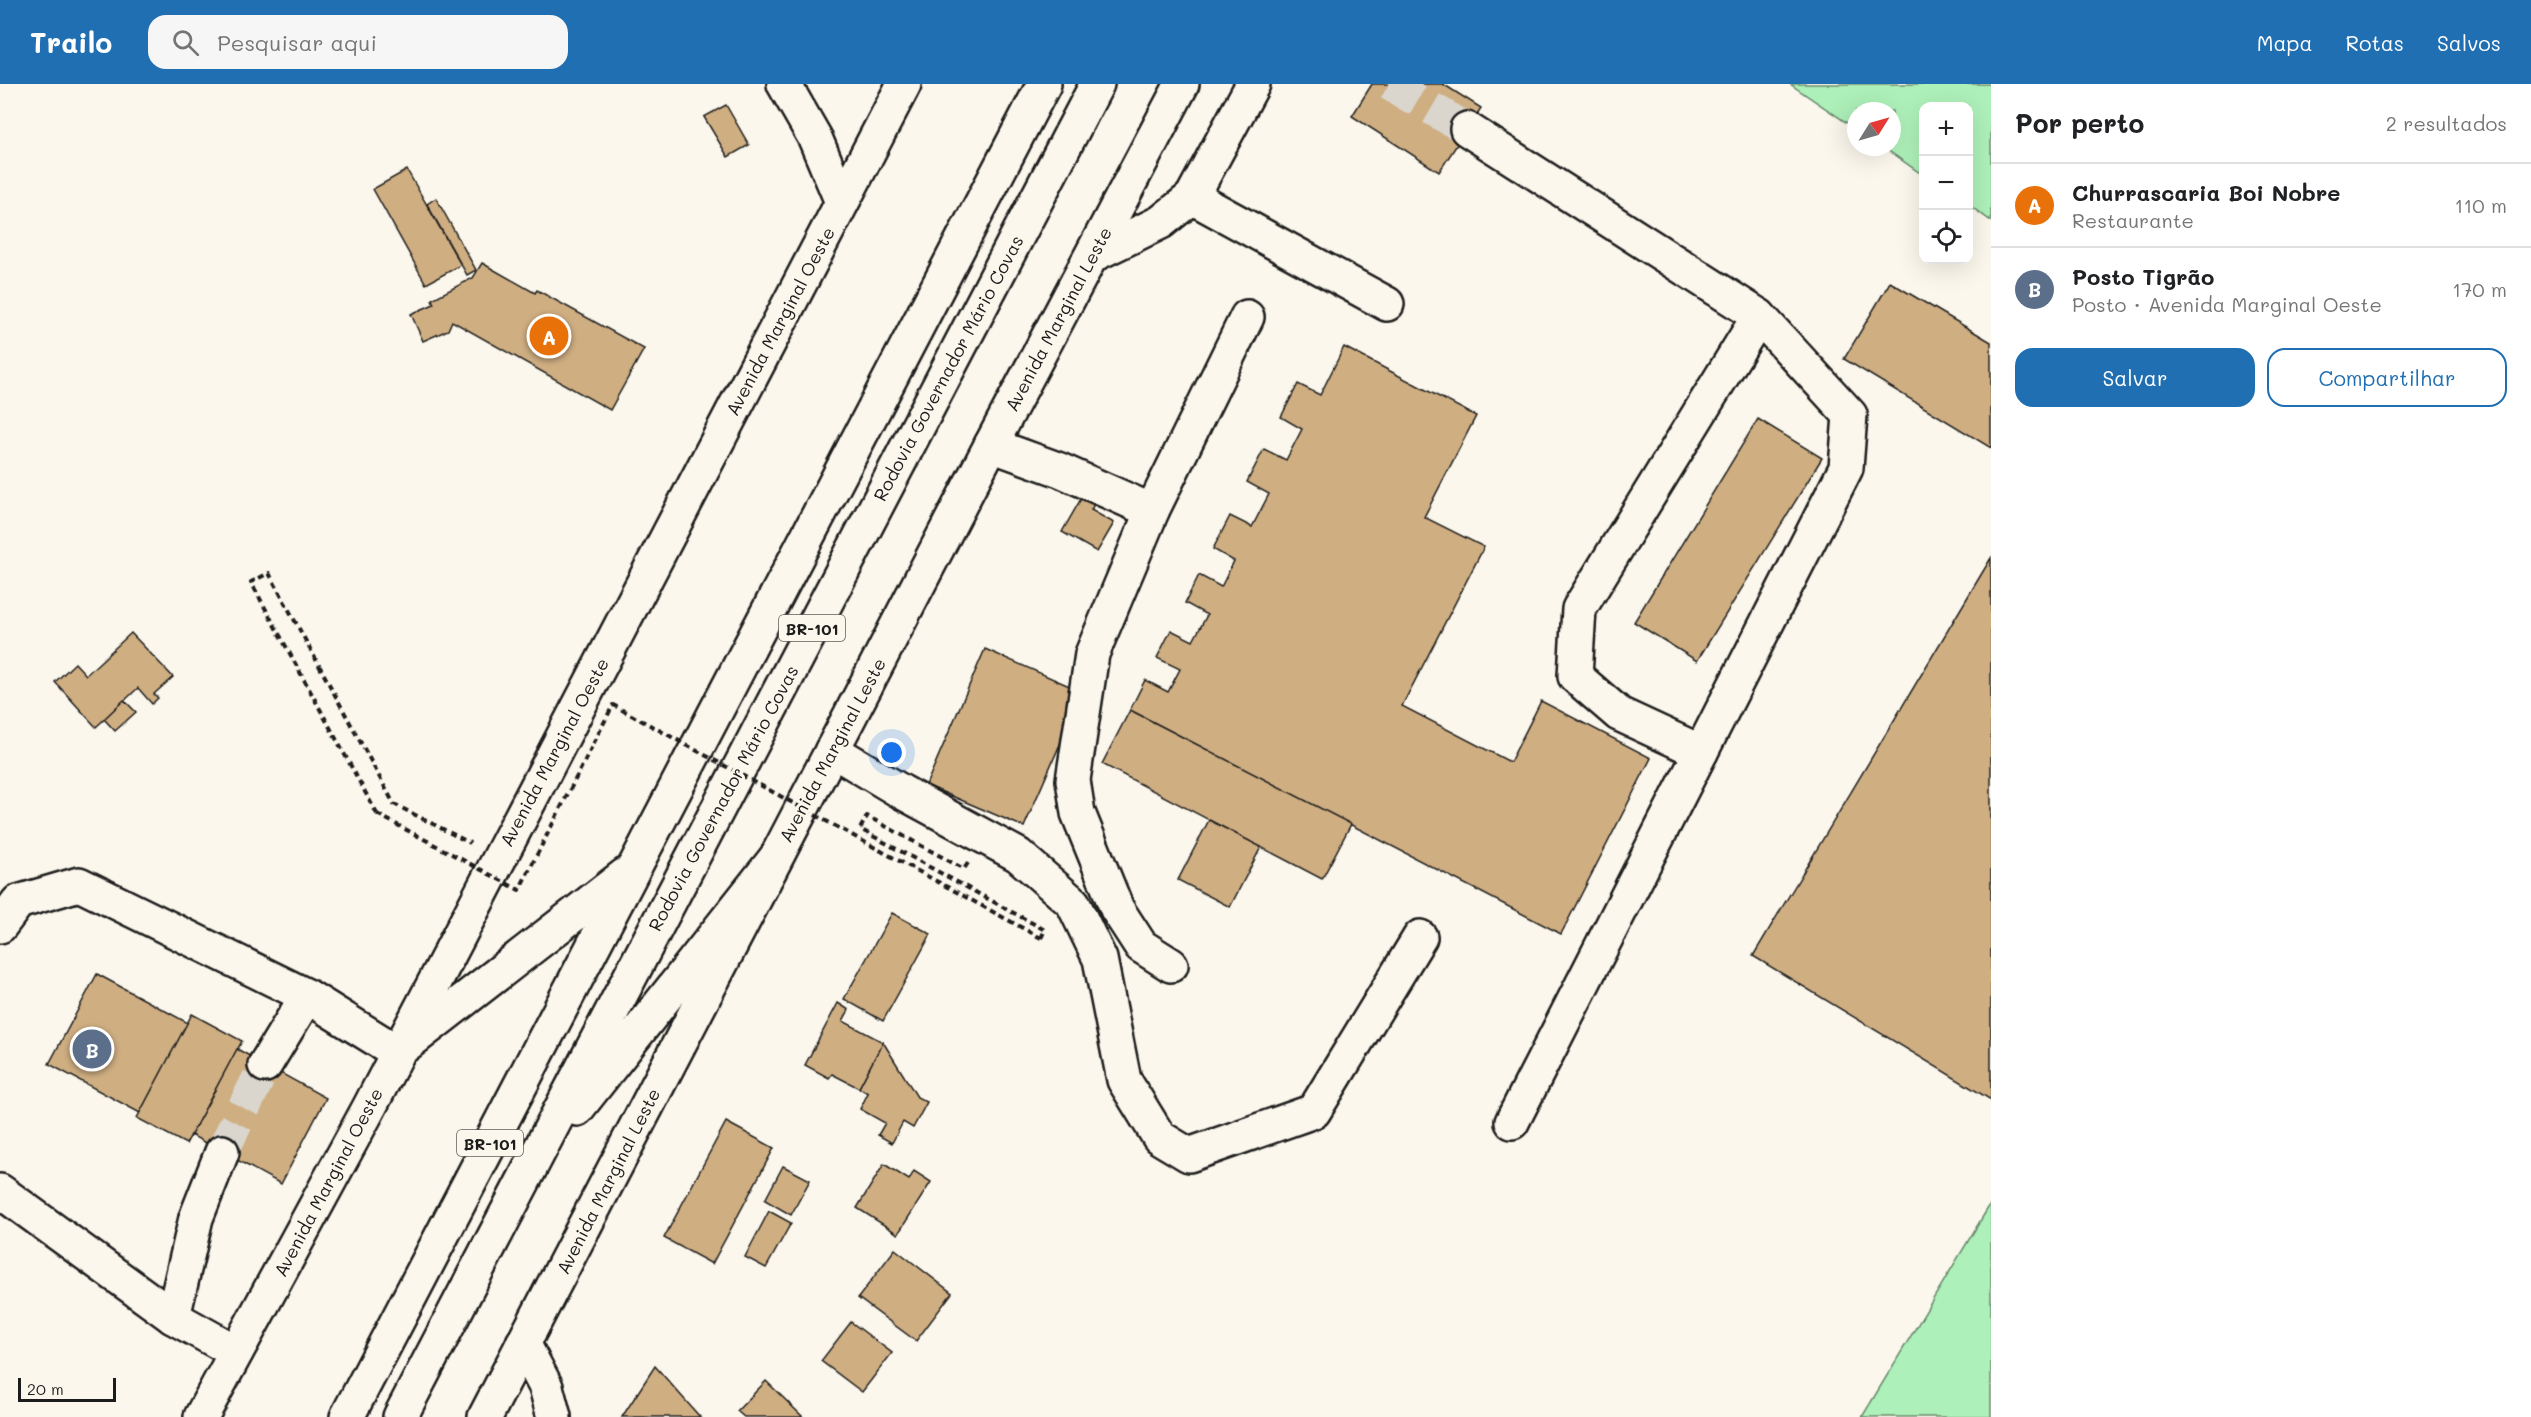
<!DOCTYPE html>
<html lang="pt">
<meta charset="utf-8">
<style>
body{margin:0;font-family:Mali,sans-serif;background:#f6f6f6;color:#202124}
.controls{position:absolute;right:18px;top:18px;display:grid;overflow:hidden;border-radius:12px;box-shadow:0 6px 24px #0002}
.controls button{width:54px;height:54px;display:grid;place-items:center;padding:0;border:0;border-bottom:2px solid #e0e0e0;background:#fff;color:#202124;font:30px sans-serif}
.compass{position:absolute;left:1847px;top:18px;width:54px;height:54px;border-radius:50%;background:#fff;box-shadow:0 6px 24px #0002;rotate:53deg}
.scale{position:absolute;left:18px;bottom:15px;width:98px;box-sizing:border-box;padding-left:6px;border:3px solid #1c1c1c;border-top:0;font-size:16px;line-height:21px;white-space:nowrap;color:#1c1c1c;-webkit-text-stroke:4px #fbf7ec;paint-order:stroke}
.you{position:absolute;left:892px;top:669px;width:21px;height:21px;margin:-15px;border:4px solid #fff;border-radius:50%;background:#1a73e8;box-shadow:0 0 0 9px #1a73e833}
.badge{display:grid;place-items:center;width:39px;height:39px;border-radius:50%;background:#1f6fb2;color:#fff;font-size:20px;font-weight:700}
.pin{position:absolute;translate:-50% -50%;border:3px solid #fff;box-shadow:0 2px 6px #0006}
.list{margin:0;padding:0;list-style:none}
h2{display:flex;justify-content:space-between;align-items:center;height:78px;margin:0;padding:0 24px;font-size:26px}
h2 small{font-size:20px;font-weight:400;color:#757577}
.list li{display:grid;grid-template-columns:39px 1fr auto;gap:18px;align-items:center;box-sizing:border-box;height:84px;padding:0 24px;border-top:2px solid #e0e0e0}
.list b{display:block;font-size:22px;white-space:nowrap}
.list p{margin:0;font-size:20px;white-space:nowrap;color:#757577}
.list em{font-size:20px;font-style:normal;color:#757577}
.actions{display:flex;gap:12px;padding:18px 24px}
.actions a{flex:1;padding:14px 0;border:2px solid #1f6fb2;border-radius:18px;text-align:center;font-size:21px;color:#1f6fb2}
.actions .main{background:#1f6fb2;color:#fff}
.icon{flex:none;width:33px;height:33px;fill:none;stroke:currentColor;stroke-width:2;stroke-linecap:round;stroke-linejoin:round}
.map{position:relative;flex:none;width:1991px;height:1333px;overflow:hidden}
header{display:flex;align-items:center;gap:36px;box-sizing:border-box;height:84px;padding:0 30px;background:#1f6fb2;color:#fff}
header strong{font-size:28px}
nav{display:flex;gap:33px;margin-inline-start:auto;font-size:21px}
.search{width:420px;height:54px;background:#f6f6f6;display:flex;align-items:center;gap:15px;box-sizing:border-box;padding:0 21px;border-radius:18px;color:#757577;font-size:22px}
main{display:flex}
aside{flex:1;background:#fff}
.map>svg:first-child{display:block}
.green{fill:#aef0b9;stroke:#65866a;stroke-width:1.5}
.building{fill:#cfae82;stroke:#1c1c1c;stroke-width:1.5}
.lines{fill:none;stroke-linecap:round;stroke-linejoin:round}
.minor-tunnel{stroke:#dad6cd;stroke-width:33;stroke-dasharray:33 16;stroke-linecap:butt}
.minor-casing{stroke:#1c1c1c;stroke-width:38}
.major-casing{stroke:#1c1c1c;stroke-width:38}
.highway-casing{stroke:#1c1c1c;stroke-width:38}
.path{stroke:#1c1c1c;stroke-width:4;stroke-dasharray:6 4.5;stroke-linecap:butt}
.minor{stroke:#fbf7ec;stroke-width:33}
.major{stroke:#fbf7ec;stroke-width:33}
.highway{stroke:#fbf7ec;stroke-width:33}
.path-bridge{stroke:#1c1c1c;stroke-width:4;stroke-dasharray:6 4.5;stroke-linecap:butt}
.labels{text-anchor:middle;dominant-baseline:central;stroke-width:6;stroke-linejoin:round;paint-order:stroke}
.shield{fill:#fbf7ec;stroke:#5f5e5a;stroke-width:1.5}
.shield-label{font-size:16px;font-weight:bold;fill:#1c1c1c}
.street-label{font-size:18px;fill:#1c1c1c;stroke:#fbf7ec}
</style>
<header>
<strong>Trailo</strong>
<div class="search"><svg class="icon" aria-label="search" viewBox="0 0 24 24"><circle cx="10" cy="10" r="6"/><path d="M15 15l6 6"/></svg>Pesquisar aqui</div>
<nav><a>Mapa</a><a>Rotas</a><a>Salvos</a></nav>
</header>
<main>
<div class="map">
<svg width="1991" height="1333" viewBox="0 0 1991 1333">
<rect width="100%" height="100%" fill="#fbf7ec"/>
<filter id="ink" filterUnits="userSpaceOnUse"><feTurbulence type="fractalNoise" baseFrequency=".0167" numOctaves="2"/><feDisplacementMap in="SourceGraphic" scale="12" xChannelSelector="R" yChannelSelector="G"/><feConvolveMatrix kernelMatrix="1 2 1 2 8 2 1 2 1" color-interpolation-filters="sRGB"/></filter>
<g filter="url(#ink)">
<!-- green -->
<g class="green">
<path d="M1790 0H1991V137L1969 121 1968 22H1924L1923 91 1883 63H1892V27H1856V45Z"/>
<path d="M1991 1119V1333H1862Z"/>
</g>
<!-- building -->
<g class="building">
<path d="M1372 0H1443L1481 24 1439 88 1352 32Z"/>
<path d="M726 21 749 61 728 73 704 33Z"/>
<path d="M407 86 461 181 426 200 373 105Z"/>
<path d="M436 114 476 186 467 191 427 120Z"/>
<path d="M482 179 535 209 537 206 644 265 610 326 452 237 448 246 423 257 411 230 434 220 432 215 473 194Z"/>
<path d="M1890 198 1991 258V364L1844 275Z"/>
<path d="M1344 263 1476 332 1424 433 1484 463 1402 622 1510 678 1541 617 1651 674 1561 850 1130 626 1145 596 1168 608 1180 585 1157 574 1171 546 1193 557 1207 531 1185 519 1199 491 1221 503 1234 477 1213 465 1230 432 1252 443 1269 410 1247 398 1264 365 1286 376 1302 345 1281 333 1298 300 1320 311Z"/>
<path d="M1758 335 1822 374 1697 577 1634 538Z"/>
<path d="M1082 413 1094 420 1091 426 1114 439 1097 468 1062 448Z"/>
<path d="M1991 474V1016L1753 872Z"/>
<path d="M131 549 173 593 154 610 158 614 152 620 138 604 96 643 55 598 75 579 86 591Z"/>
<path d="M985 565 1083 608 1066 660 1061 658 1024 743 926 701Z"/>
<path d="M124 616 136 628 115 647 104 635Z"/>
<path d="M1130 626 1351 740 1322 795 1102 680Z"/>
<path d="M1209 736 1261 763 1230 823 1178 796Z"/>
<path d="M892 829 931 850 883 937 844 915Z"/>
<path d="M97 890 188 939 140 1029 49 980Z"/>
<path d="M838 919 849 926 843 937 883 958 859 1004 832 990 829 994 805 981Z"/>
<path d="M192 930 242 957 186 1060 137 1034Z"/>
<path d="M883 958 917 1013 927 1018 913 1044 903 1038 892 1059 878 1051 885 1039 860 1025 868 1009 859 1004Z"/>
<path d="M237 965 326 1014 281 1100 191 1051Z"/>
<path d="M726 1038 774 1064 712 1180 664 1154Z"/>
<path d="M884 1080 909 1096 914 1087 931 1098 898 1150 857 1124Z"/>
<path d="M783 1082 810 1096 791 1131 765 1116Z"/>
<path d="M769 1127 791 1139 766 1184 745 1173Z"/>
<path d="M895 1165 952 1209 916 1257 858 1214Z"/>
<path d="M851 1238 892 1269 862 1308 821 1277Z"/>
<path d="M655 1282 700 1333H622Z"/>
<path d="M766 1297 803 1333H744L737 1327Z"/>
</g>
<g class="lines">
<!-- minor-tunnel -->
<g class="minor-tunnel">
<path d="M1389 0 1467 45"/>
<path d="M222 1068 265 981"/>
</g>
<!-- minor casing -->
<g class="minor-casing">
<g id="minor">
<path d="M784 0 815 54 842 118"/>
<path d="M1467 45 1759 232 1850 331 1846 384 1512 1038"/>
<path d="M1192 113 1387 220"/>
<path d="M1093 171 1161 138 1192 113 1253 0"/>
<path d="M991 361 1060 386 1152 427 1247 233"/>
<path d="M1152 427 1092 570 1073 696 1078 729 1117 825 1141 862 1171 881"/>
<path d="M832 666 902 708 1018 771 1073 819 1100 875 1124 996 1159 1053 1189 1071 1314 1027 1420 853"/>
<path d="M1701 668 1619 630 1575 592 1579 525 1759 232"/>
<path d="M0 842 18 818 79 800 307 912"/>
<path d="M265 981 307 912 397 968"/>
<path d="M222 1068 196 1134 173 1233 236 1268"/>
<path d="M0 1107 173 1233"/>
<path d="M523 1259 546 1303 554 1333"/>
</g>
</g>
<!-- major casing -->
<g class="major-casing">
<g id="major">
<path d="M201 1333 369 1024 904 0"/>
<path d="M485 1333 991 361 1182 0"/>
</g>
</g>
<!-- highway casing -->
<g class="highway-casing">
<g id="highway">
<path d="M397 968 625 791"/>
<path d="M577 1025 775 775"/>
<path d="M347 1333 1044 0"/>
<path d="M400 1333 1097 0"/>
</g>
</g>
<!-- path -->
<g class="path">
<path d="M377 730 251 498 269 489 394 720 470 759"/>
<path d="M968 779 964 785 867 732 860 745 1045 846 1041 854"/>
</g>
<!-- minor -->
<use href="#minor" class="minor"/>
<!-- major -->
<use href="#major" class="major"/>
<!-- highway -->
<use href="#highway" class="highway"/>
<!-- path-bridge -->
<path class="path-bridge" d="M377 730 519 806 613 621 1041 854"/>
</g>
</g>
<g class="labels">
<!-- shield labels -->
<g class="shield">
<rect x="779" y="531" width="66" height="26" rx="4.5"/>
<rect x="457" y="1046" width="66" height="26" rx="4.5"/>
</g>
<g class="shield-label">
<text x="812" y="544">BR-101</text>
<text x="490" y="1059">BR-101</text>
</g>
<!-- street labels -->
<g class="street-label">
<text transform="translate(1058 235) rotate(-62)">Avenida Marginal Leste</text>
<text transform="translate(780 237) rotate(-62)">Avenida Marginal Oeste</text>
<text transform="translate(948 284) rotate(-62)">Rodovia Governador Mário Covas</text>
<text transform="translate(832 666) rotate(-62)">Avenida Marginal Leste</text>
<text transform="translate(554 668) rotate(-62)">Avenida Marginal Oeste</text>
<text transform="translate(723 714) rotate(-62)">Rodovia Governador Mário Covas</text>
<text transform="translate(608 1097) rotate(-63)">Avenida Marginal Leste</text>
<text transform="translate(328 1098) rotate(-62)">Avenida Marginal Oeste</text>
</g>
</g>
</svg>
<div class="controls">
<button>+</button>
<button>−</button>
<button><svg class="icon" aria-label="locate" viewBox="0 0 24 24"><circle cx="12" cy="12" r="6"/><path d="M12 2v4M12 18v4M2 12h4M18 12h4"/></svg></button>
</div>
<svg class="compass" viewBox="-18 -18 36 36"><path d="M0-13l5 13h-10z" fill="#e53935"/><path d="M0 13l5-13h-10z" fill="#757577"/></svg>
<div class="scale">20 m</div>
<div class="you"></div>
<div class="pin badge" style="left:549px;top:252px;background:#e8710a">A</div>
<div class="pin badge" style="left:92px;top:965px;background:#5c6f8a">B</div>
</div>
<aside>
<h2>Por perto<small>2 resultados</small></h2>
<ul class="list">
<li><span class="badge" style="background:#e8710a">A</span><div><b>Churrascaria Boi Nobre</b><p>Restaurante</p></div><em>110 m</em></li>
<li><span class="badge" style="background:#5c6f8a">B</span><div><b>Posto Tigrão</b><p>Posto · Avenida Marginal Oeste</p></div><em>170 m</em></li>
</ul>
<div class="actions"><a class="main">Salvar</a><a>Compartilhar</a></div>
</aside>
</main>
